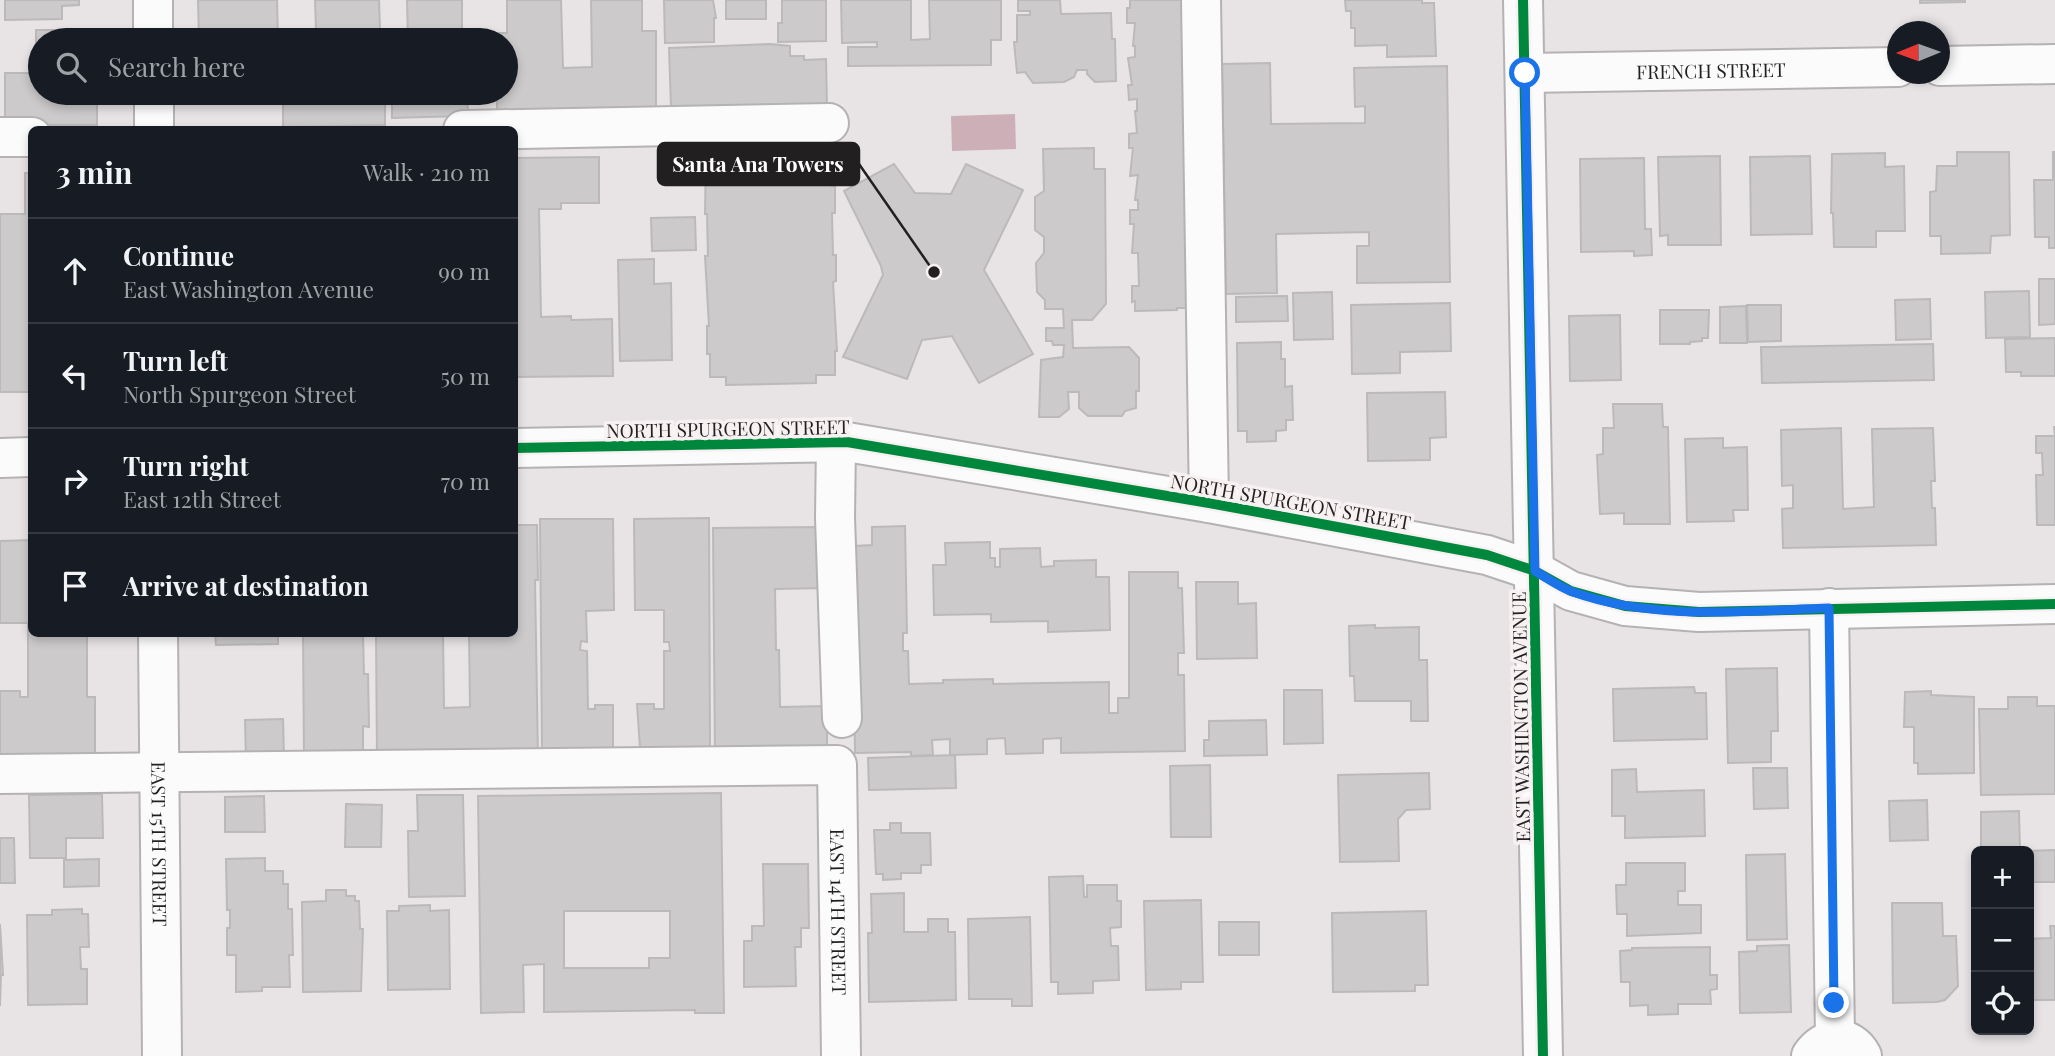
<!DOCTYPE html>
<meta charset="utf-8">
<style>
body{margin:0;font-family:"Playfair Display",serif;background:#20242c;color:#f1f3f6}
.controls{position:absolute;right:21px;bottom:21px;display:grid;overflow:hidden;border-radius:10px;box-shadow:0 4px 10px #0003}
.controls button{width:63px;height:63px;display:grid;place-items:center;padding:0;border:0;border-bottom:2px solid #363941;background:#171b24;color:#f1f3f6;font:35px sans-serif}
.compass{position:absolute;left:1887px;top:21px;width:63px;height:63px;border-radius:50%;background:#171b24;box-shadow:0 4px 10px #0003;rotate:269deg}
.stop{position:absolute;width:21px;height:21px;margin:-16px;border:5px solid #1a73e8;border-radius:50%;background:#fff}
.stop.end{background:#1a73e8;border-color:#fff;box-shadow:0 2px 7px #0008}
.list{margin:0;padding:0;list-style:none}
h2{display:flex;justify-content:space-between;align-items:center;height:91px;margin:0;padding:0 28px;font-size:30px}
h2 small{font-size:23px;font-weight:400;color:#9ea1a6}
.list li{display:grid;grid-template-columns:46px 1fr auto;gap:21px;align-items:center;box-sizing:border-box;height:105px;padding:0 28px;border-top:2px solid #363941}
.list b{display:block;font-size:26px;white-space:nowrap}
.list p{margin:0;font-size:23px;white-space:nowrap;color:#9ea1a6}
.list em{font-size:23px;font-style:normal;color:#9ea1a6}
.icon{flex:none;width:38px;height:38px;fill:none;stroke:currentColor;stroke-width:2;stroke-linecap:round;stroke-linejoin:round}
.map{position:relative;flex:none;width:2055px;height:1056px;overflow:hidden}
.search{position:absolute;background:#171b24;box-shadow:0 4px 10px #0003;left:28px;top:28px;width:490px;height:77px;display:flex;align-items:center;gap:18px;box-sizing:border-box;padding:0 24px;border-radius:38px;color:#9ea1a6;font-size:26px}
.panel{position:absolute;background:#171b24;box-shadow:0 4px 10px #0003;left:28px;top:126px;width:490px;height:511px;border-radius:10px}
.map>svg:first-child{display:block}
.water{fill:#cdafb8}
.building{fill:#cccacb;stroke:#bcb9bb;stroke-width:2;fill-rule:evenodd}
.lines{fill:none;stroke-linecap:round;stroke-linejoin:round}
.minor-casing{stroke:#b5b2b3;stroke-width:42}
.minor{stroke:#fcfbfb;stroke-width:38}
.cycleway-casing{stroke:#f7f1f2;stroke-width:15}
.cycleway{stroke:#00873e;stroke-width:10}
.route{stroke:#1a73e8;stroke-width:9}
.labels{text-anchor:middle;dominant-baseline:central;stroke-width:7;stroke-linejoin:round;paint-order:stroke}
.street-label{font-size:19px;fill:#211f1f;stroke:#f7f1f2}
.leader{fill:none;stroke:#211f1f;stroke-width:2.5}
.callout-dot{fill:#211f1f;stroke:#f7f1f2;stroke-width:2.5}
.callout{fill:#211f1f;stroke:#211f1f;stroke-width:2.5}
.callout-label{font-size:21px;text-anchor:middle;font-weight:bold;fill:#fff}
</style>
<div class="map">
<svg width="2055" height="1056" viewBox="0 0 2055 1056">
<rect width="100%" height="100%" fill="#e8e4e6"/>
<!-- water -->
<path class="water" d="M1015 114 1016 149 952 151 951 116Z"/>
<!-- building -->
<g class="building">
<path d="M5 0H79V5L62 6V19L5 20Z"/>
<path d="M198 0H277L278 40H199Z"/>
<path d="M315 0H379L380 29 316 30Z"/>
<path d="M407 0H462V40H408Z"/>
<path d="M507 0H561L563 68 592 67 591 0H642V31H656V116L497 117V93H506V40H496V33H507Z"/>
<path d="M664 0H713L716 18H714V42L665 43Z"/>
<rect x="726" y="0" width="40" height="19"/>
<path d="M782 0H826V41L778 42V23H782Z"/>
<path d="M841 0H911V40L930 39 929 0H1001V40H991V65L848 66V47H877V42L842 43Z"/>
<path d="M1018 0H1060L1061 14 1111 13 1112 39H1115L1116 81 1095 82 1087 74V70H1077L1074 77 1064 82 1033 83 1025 72 1017 73 1014 42H1017V15H1030V11H1018Z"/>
<path d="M1130 0H1182L1188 308H1177V310L1135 311V301L1132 302V286H1139L1138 253H1132L1134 224H1130V210H1138V200H1135L1138 175 1130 176 1133 148H1129V134L1137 133 1135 111H1137V99L1129 100 1128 85H1132L1128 58 1135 57V46H1133L1135 23H1127V8H1130Z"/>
<path d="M1345 0H1422V3H1434L1436 56 1387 57V45L1355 46V28H1351V11H1346Z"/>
<path d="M1920 0H1965V2L1920 3Z"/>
<path d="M36 30H73V40H40V62H36Z"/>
<path d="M770 44 790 46V56H804V60L826 59 827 106 790 107V104L671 107 669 48Z"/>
<path d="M1270 63 1271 124 1365 123V106L1355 107 1354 68 1447 66 1450 282 1357 283V246H1369V232L1276 234 1277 293 1226 294 1222 64Z"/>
<path d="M5 73H40V93H97V125H5Z"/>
<path d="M283 93H385V125L283 127Z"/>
<path d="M392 93H467L468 113 463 116 392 118Z"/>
<path d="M1094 148V169H1105L1106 304 1092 320H1072L1073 348 1129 347 1139 358V391H1136V408L1125 411 1122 416H1088L1079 408V392H1068L1069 409 1059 417H1039L1041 360 1063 357 1064 345H1053L1052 341H1046V328H1064L1063 309H1045V300L1037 292 1036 263 1044 253V237L1035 230V197L1044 191 1043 149Z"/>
<path d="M706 150H732L733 163H741V152L810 151V159L831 158 832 186 835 185V213H832L833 255H836V281L833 282 837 351H835V375H816V383L726 385V377H710V354H707V326H709L705 256H708L707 214H705Z"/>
<path d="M1957 152H2009L2010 235 1991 236 1990 253 1941 254V236H1930V192L1936 191 1937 166H1957Z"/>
<path d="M2053 152H2055V248H2049V237H2035L2034 180H2053Z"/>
<path d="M1885 153V167L1904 166 1905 231H1876V247H1834L1833 213H1831L1832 154Z"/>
<path d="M1720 156 1721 245H1668V235L1660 236 1658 157Z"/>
<path d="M1810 156 1812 234 1751 235 1750 157Z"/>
<path d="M599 157V203H561V209H539L541 317 571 316V320L612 319 613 376 514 377V158Z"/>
<path d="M1644 158 1645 229H1651L1652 255 1634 256V251L1581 252 1580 159Z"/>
<path d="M894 164 915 193 951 194 966 164 1023 190 984 270 1033 354 979 383 952 336 922 340 907 379 843 357 883 275 881 266 844 191Z"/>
<path d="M25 173H32V392H0V214H25Z"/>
<path d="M695 217 696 250 652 251 651 218Z"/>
<path d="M654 259V284L671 283 672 360 620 361 618 260Z"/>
<path d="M2039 279H2055V324L2039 325Z"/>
<path d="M2029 291 2030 337 1986 338 1985 292Z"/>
<path d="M1332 292 1333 339 1294 340 1293 293Z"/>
<path d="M1287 296 1288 321 1236 322V297Z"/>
<path d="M1930 299 1931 339 1896 340 1895 300Z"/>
<path d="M1450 303 1451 351 1400 352V373L1352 374 1351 305Z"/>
<path d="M1747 305H1781V341L1748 342Z"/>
<path d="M1746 306 1747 343H1720V307Z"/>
<path d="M1660 310H1709L1708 338H1702V341L1690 342V344H1660Z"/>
<path d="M1620 315 1621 380 1570 381 1569 316Z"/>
<path d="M2055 338V376H2021V372H2006L2005 339Z"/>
<path d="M1281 342V359H1285V387L1292 386 1293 420H1286V430L1276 431V441L1247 442V431H1238L1237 343Z"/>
<path d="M1933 344 1934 380 1762 383 1761 347Z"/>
<path d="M1445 392 1446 437 1430 438V460L1368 461 1367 393Z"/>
<path d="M1613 404H1662L1663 427H1668L1670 524H1624V513L1600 514 1597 455 1603 454V428H1614Z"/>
<path d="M2054 427H2055V525H2037L2036 475H2043L2042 453H2036V436H2055Z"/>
<path d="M1841 428 1843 509 1874 507 1872 429 1933 428 1935 481H1931L1932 508H1935L1936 545 1783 548 1782 509 1793 508V485L1782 486 1781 430Z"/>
<path d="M1723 438V448L1747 447 1748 510H1733L1734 521 1687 522 1685 439Z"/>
<path d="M709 518 710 748H640L637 704H654V709H664V651H670L669 642H664V610H635L634 519Z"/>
<path d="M540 519H613L614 610 586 611 587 642 581 641 580 650 587 651 588 709H595V705H613V749H542Z"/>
<path d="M514 525H537L538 580H535L538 758 377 760 376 634H443L444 708 470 707 469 634H514Z"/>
<path d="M905 526 907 633H903V651H908L909 684 943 683V680L993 679V684L1109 682V713H1118V698H1129V572H1178V588H1182L1184 653H1178V675H1184L1185 751 1061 753V738L1043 739V753L1006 754 1005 738 987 739V754L950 755V739L932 740 933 755 911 756V752L855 753 852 569 854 546 872 545V527Z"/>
<path d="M824 527V588L775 589 776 650H779L780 707 827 706V756L715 758 713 528Z"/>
<path d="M32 540V634H87V697H95V766L0 774V691H20V697H28V623H0V541Z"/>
<path d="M990 542V558H995V567H1000V549L1040 548 1041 567 1054 566V561L1096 560V577H1109L1110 630 1048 632V621L991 622V614L934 615 933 565H946L945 543Z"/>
<path d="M1196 582H1238V604L1256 603 1257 658 1197 659Z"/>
<path d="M1375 625V628L1419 627V660H1427L1428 721H1411V701H1355L1354 676H1350L1349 626Z"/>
<path d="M215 634H278V644L216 645Z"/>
<path d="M303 634H363L364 674H368L369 727 363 726V755L304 761Z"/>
<path d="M1777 668 1778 731H1771V762L1728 763 1726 669Z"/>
<path d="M1694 687 1695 693H1706L1707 739 1614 741 1613 689Z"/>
<path d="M1284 690H1322L1323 743 1284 744Z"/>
<path d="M1931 691V695L1974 697V773L1918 774V763H1914V727H1904L1905 692Z"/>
<path d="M2008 697H2037V706H2055V794L1981 795 1979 709H2008Z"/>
<path d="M283 719 284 758 246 759 245 720Z"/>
<path d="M1266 720 1267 755 1204 756V740H1209V721Z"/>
<path d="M955 755 956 788 869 790 868 758Z"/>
<path d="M1210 765 1211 837H1171L1170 766Z"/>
<path d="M1753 768H1787L1788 808 1754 809Z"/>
<path d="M1636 769 1637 792 1704 790 1705 836 1625 838V816H1612V770Z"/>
<path d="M1429 773 1430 809 1406 810 1398 819 1399 861 1340 862 1338 775Z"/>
<path d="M721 793 724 1013H695V1010L544 1012V964L523 965 524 1012 481 1013 478 796ZM564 911H670V958H649V968H564Z"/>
<path d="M102 794 103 838H66V858H30L29 795Z"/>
<path d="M417 795H463L465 896 409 897 408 831H418Z"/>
<path d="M264 796 265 832H225V797Z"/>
<path d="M1927 800 1928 840 1890 841 1889 801Z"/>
<path d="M346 804 382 805 381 847H345Z"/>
<path d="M2019 811 2020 850 1981 851V812Z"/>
<path d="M890 823H901V833H930L931 865H921V873H901V879L883 880V874H876L874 830H890Z"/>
<path d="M0 838H14L15 883H0Z"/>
<path d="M2055 850V882H2029L2028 851Z"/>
<path d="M1785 854 1787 939 1747 940 1746 855Z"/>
<path d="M265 858V871H283V884H288V909H292L293 955H289L290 987H262V991L236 992V955H227V928H230V910H227L226 859Z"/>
<path d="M99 859V886L64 887V860Z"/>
<path d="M1626 863H1685V891H1678V905H1701V933L1627 936V914H1617L1616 885H1626Z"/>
<path d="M763 864H808L809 928H801V947H795L796 986 744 987V941H752V926H764Z"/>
<path d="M1083 876 1084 897H1087V885H1117V901H1121V927L1110 928 1111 946H1118L1119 980 1093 981V993L1058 994V982H1051L1049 877Z"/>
<path d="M326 890H346V896H355V901H359L360 929H363L361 991 303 992 302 902 326 901Z"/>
<path d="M904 893V932H928V919H948V932H955L956 1000 869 1002 868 933H872L871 894Z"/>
<path d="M1201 900 1203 982H1181V989L1146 990 1144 901Z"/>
<path d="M1892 903H1942L1943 936H1956L1958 986 1945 1000 1937 1002 1893 1003Z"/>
<path d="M430 905V911L449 910 450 989 388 990 387 911H399V906Z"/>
<path d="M82 909V914H88L89 947H80L81 969H87V1004L28 1005 27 915H52V910Z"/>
<path d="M1426 911 1428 985H1415V991L1333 992 1332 913Z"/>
<path d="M1030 917 1032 1006H1012V999H969L968 919Z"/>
<rect x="1219" y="922" width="40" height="33"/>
<path d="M0 924 3 975H1L0 1006Z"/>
<path d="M2050 926H2055V1000H2029V939L2051 938Z"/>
<path d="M1789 945 1791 1012 1740 1013 1739 952 1757 951V946Z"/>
<path d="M1710 947V975H1717V989L1710 990 1711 1004H1678V1014L1648 1015V1005L1630 1006V982H1621L1620 951 1632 950V948Z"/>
</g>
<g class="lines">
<!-- minor casing -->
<g class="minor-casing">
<g id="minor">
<path d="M153 0V40"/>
<path d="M1201 0 1209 503"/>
<path d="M1523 0 1543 1056"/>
<path d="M1940 66 2055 64"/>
<path id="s1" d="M1525 73 1898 67"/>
<path d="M154 93V130"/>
<path d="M463 130 829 123"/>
<path d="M0 137H32"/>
<path d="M836 442 835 518 842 718"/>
<path d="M514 448 847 442 1209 503 1487 555 1535 571 1571 591 1625 606 1699 612 2055 604"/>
<path d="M0 458 32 457"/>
<path d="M1829 608 1835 1039"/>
<path id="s2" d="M158 634 162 1056"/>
<path id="s3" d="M0 774 837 765 841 1056"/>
<path d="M1811 1056C1824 1036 1850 1033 1862 1056"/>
</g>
</g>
<!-- minor -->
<use href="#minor" class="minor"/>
<!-- cycleway casing -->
<g class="cycleway-casing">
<g id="cycleway">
<path d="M1523 0 1543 1056"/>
<path d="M514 448 847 442 1209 503 1487 555 1535 571 1571 591 1625 606 1699 612 2055 604"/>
</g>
</g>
<!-- cycleway -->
<use href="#cycleway" class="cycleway"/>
</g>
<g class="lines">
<!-- route -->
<path class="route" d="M1525 73 1535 571C1547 578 1559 587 1573 592 1654 621 1745 611 1829 608L1834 1003"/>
</g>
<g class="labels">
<!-- street labels -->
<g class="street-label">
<text stroke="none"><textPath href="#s1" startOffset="186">FRENCH STREET</textPath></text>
<text transform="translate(728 428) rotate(-1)">NORTH SPURGEON STREET</text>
<text transform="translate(1291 501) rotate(10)">NORTH SPURGEON STREET</text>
<text transform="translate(1520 717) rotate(-91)">EAST WASHINGTON AVENUE</text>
<text stroke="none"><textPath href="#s2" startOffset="210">EAST 15TH STREET</textPath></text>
<text stroke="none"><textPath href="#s3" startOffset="984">EAST 14TH STREET</textPath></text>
</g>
</g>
<!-- callouts -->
<path class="leader" d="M934 272L859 164"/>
<circle class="callout-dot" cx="934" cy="272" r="7"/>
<rect class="callout" x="658" y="143" width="201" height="42" rx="7"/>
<g class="callout-label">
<text x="758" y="172">Santa Ana Towers</text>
</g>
</svg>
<div class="controls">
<button>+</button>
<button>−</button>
<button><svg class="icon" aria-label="locate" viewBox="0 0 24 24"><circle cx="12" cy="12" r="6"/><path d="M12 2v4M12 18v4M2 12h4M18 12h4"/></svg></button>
</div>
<svg class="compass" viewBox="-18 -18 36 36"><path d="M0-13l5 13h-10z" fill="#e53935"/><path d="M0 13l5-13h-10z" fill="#9ea1a6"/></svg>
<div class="stop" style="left:1525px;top:73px"></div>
<div class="stop end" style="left:1834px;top:1003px"></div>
<div class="search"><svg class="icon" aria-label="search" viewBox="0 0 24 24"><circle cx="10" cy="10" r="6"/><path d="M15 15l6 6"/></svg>Search here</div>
<section class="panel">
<h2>3 min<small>Walk · 210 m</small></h2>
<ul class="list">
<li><svg class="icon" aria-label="ahead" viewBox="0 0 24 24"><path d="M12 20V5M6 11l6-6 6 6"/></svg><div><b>Continue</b><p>East Washington Avenue</p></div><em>90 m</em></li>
<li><svg class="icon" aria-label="left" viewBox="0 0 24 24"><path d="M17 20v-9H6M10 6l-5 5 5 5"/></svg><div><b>Turn left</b><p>North Spurgeon Street</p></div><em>50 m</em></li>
<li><svg class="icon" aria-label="right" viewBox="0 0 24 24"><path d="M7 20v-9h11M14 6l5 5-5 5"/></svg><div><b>Turn right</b><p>East 12th Street</p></div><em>70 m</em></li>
<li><svg class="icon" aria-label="arrive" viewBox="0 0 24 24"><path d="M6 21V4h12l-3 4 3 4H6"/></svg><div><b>Arrive at destination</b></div></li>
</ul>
</section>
</div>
